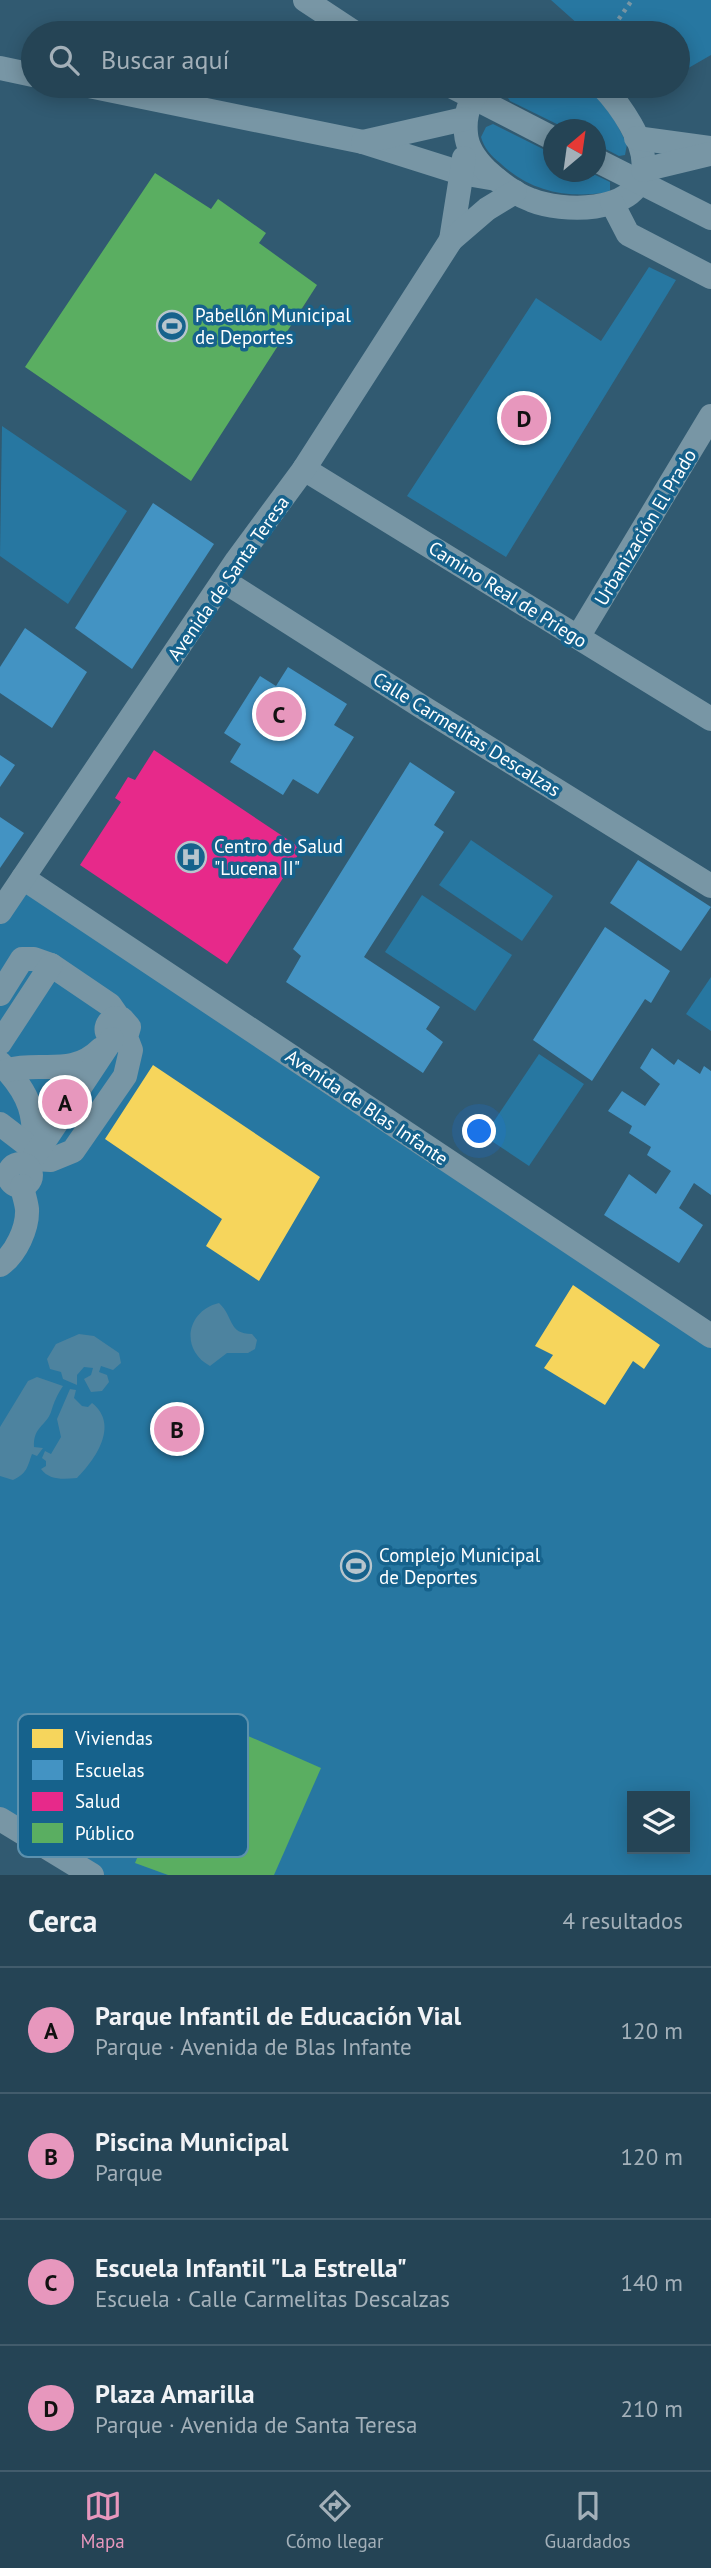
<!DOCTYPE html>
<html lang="es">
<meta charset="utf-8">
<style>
body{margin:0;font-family:"PT Sans",sans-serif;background:#314e5f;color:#f1f3f6}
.controls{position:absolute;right:21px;bottom:21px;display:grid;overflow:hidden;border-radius:0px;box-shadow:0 4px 18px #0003}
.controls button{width:63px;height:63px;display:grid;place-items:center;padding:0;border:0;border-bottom:2px solid #425c6c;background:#254455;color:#f1f3f6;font:35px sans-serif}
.compass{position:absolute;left:543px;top:119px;width:63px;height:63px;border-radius:50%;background:#254455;box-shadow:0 4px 18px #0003;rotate:29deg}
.you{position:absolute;left:480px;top:1132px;width:24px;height:24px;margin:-18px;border:5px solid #fff;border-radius:50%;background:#1a73e8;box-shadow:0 0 0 10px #1a73e833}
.badge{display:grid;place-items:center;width:46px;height:46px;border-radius:50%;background:#e797bd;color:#111;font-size:23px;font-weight:700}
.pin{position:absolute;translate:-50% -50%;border:4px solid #fff;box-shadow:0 2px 7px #0006}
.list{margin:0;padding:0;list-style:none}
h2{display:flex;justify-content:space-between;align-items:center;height:91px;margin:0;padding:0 28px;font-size:30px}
h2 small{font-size:23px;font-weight:400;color:#a3b0b9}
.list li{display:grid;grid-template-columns:46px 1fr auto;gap:21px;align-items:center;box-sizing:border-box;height:126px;padding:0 28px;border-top:2px solid #425c6c}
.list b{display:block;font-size:26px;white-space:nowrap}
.list p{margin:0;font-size:23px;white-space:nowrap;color:#a3b0b9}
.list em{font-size:23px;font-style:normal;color:#a3b0b9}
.icon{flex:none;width:38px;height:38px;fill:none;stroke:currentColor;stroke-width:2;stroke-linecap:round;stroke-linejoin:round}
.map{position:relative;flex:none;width:711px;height:1875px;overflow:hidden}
.search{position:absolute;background:#254455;box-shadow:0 4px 18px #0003;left:21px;right:21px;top:21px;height:77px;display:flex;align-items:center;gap:18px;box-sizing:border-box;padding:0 24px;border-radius:38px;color:#a3b0b9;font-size:26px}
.sheet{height:595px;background:#254455}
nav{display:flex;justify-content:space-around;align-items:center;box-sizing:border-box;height:98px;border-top:2px solid #425c6c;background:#254455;font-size:19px;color:#a3b0b9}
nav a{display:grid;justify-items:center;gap:4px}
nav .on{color:#e797bd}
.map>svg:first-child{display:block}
.green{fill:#2777a1;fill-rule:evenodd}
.water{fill:#4d839f}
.homes{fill:#f6d55c}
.schools{fill:#4393c3}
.health{fill:#e7298a}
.public{fill:#5aae61}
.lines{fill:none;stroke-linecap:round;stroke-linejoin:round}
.path{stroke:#7896a5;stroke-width:4.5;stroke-dasharray:3.5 5;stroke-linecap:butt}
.minor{stroke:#7896a5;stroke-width:24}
.labels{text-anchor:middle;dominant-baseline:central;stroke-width:7;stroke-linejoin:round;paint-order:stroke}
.poi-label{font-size:19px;fill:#fff;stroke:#16628c;text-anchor:start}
.street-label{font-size:19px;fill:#fff;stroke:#16628c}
.key{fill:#16628c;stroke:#5c91ae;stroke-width:2}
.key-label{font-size:19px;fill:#fff}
</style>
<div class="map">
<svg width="711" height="1875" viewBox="0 0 711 1875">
<rect width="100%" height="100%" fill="#315a71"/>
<!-- green -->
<g class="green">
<path d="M551 0H711V55L678 74V33H588Z"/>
<path d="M512 86H582L600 100 615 121 627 144 625 155 619 156 596 144V130L567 129 510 101 506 95 508 88Z"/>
<path d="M493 124 553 154 554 172H589L610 182V192C569 199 531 192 500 163 491 156 484 148 481 137L486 127Z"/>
<path d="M649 267 676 280 506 557 407 496 536 298 601 341Z"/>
<path d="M2 426 127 511 68 604 0 556Z"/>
<path d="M471 840 553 896 522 941 439 885Z"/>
<path d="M23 878 711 1336V1875H92L0 1819V912ZM632 1796H685V1849H632Z"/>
<path d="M422 895 512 955 475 1011 385 952Z"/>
<path d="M711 977V1031L686 1014Z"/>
<path d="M539 1054 584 1084 529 1166 484 1136Z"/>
</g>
<!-- water -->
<g class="water">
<path d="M219 1303C234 1317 228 1334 252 1334L257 1340 255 1349 248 1353H227L210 1366C180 1350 186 1311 219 1303Z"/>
<path d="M79 1334 94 1336 119 1353 121 1363 113 1370 101 1366 99 1372 107 1375 109 1382 102 1391 91 1392 84 1379 91 1375 93 1368 84 1367 77 1375V1385L63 1379 61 1372 50 1369 47 1359 56 1344Z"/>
<path d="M37 1377 63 1386C57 1395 54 1402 51 1412 46 1426 33 1427 34 1447L43 1448 37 1456 32 1454C27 1468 27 1473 13 1480L0 1476V1427L28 1381Z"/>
<path d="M70 1389 76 1390 74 1398 82 1406 88 1407 92 1403C120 1425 95 1460 77 1478 64 1479 50 1481 41 1469L46 1466V1461L42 1458 45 1451 51 1454 61 1437 57 1419Z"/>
</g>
<!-- homes -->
<g class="homes">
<path d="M153 1065 320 1177 259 1281 206 1246 222 1219 105 1139Z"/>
<path d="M573 1285 660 1345 644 1369 633 1361 605 1405 544 1368 553 1355 535 1346Z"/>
</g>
<!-- schools -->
<g class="schools">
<path d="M153 503 214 544 132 669 75 628Z"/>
<path d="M25 628 87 672 52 728 0 693V667Z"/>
<path d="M288 667 347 704 334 725 354 737 318 794 293 779 283 795 230 762 241 744 224 733 260 676 276 686Z"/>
<path d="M0 755 15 765 0 787Z"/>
<path d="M410 762 455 792 434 825 444 832 364 957 440 1007 426 1029 443 1042 423 1073 286 982 301 956 293 949Z"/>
<path d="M0 817 24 833 0 868Z"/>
<path d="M638 860 711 907 681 951 610 903Z"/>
<path d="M605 927 670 971 651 1003 645 999 592 1081 533 1040Z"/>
<path d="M652 1048 674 1065 678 1059 700 1074 704 1066 711 1071V1195L694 1183 679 1208 703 1225 679 1263 604 1215 629 1174 656 1194 671 1171 647 1155 651 1147 629 1133 632 1126 608 1111 622 1091 645 1106 660 1084 640 1068Z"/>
</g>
<!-- health -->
<path class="health" d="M154 750 302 849 227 964 80 865 121 802 115 798 128 777 135 780Z"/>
<!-- public -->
<g class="public">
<path d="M155 173 211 209 218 199 266 233 259 243 317 285 191 481 25 367Z"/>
<path d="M198 1714 321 1768 274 1875H168L135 1863Z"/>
</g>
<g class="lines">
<!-- path -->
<path class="path" d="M609 33 632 0"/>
<!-- minor -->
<g class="minor">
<path d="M305 0 355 33"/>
<path d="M0 68 33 75"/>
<path d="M89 86 363 142 461 173 496 179"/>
<path d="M451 86 554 139"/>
<path d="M484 86C469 99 464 115 466 134 467 148 476 160 486 170 499 182 514 194 531 200 561 212 635 215 643 171 648 143 619 104 602 86"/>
<path d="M636 138 711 148"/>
<path d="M363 142 464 119"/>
<path d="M596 160 711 218"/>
<path d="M643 170 710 154"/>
<path d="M612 203 628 234 711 277"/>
<path d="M451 240 464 158"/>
<path d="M304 469 711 719"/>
<path d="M224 581 427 710 711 886"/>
<path d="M578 637 711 416"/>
<path d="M23 878 711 1336"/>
<path d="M0 912 237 560 304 469 451 240 487 209 515 192"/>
<path d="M0 994 22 959H34L51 965 110 1005 119 1018"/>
<path d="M0 1043 51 965"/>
<path d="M0 1063C31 1094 37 1116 33 1159L51 1160 73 1151 125 1076 131 1050 126 1037 129 1027 122 1019 115 1018C107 1022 104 1029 109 1036L119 1040 126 1037"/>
<path d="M8 1070C41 1061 72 1078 101 1049"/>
<path d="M0 1124 34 1150"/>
<path d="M35 1155 112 1039"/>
<circle cx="20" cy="1175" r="11"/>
<path d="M0 1265C16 1254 28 1228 27 1209 26 1201 23 1193 22 1186"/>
<path d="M0 1819 92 1875"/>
</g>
</g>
<!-- icons -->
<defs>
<g id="stadium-ring" transform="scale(1.575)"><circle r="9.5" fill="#16628c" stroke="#b7c5cd" stroke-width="1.5"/><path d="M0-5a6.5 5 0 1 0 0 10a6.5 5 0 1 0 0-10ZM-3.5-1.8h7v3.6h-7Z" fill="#b7c5cd"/></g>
<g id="hospital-ring" transform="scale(1.575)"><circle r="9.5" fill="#16628c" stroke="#b7c5cd" stroke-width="1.5"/><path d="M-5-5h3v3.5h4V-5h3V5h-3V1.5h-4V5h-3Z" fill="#b7c5cd"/></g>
</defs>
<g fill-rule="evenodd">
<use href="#stadium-ring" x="172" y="326"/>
<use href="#hospital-ring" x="191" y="857"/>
<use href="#stadium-ring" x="356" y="1566"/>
</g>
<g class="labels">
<!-- poi labels -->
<g class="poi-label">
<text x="195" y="315">Pabellón Municipal<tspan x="195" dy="22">de Deportes</tspan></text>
<text x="214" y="846">Centro de Salud<tspan x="214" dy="22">"Lucena II"</tspan></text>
<text x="379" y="1555">Complejo Municipal<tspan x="379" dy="22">de Deportes</tspan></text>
</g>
<!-- street labels -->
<g class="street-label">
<text transform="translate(645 527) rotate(-59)">Urbanización El Prado</text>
<text transform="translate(228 578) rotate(-55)">Avenida de Santa Teresa</text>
<text transform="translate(508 594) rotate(32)">Camino Real de Priego</text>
<text transform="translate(467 734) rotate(32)">Calle Carmelitas Descalzas</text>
<text transform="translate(367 1107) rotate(34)">Avenida de Blas Infante</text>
</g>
</g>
<!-- legend -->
<rect x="18" y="1714" width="230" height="143" rx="10" class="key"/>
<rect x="32" y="1729" width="31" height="19" fill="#f6d55c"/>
<rect x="32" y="1760" width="31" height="20" fill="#4393c3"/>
<rect x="32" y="1792" width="31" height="19" fill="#e7298a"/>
<rect x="32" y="1823" width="31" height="20" fill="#5aae61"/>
<g class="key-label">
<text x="75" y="1745">Viviendas</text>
<text x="75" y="1777">Escuelas</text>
<text x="75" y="1808">Salud</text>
<text x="75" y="1840">Público</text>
</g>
</svg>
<div class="controls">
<button><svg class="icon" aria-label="layers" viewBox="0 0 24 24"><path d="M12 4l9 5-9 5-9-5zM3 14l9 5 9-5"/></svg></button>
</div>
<svg class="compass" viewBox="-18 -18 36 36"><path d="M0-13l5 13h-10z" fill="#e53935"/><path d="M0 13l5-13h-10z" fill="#a3b0b9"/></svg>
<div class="you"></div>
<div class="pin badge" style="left:65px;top:1102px">A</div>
<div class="pin badge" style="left:177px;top:1429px">B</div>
<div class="pin badge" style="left:279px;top:714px">C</div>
<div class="pin badge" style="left:524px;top:418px">D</div>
<div class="search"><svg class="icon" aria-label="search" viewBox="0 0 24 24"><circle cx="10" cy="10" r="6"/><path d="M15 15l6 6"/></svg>Buscar aquí</div>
</div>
<section class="sheet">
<h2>Cerca<small>4 resultados</small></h2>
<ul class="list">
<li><span class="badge">A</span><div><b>Parque Infantil de Educación Vial</b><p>Parque · Avenida de Blas Infante</p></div><em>120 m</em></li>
<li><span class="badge">B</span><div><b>Piscina Municipal</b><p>Parque</p></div><em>120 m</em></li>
<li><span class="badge">C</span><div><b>Escuela Infantil &quot;La Estrella&quot;</b><p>Escuela · Calle Carmelitas Descalzas</p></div><em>140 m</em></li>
<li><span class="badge">D</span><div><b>Plaza Amarilla</b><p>Parque · Avenida de Santa Teresa</p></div><em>210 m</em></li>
</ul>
</section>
<nav>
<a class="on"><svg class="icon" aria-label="map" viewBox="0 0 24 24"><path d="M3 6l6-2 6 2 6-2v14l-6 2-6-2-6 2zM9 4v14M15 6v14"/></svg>Mapa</a>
<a><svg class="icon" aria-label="directions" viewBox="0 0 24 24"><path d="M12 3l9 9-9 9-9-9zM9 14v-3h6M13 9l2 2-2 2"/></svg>Cómo llegar</a>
<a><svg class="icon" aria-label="saved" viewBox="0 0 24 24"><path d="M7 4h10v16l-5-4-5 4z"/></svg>Guardados</a>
</nav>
